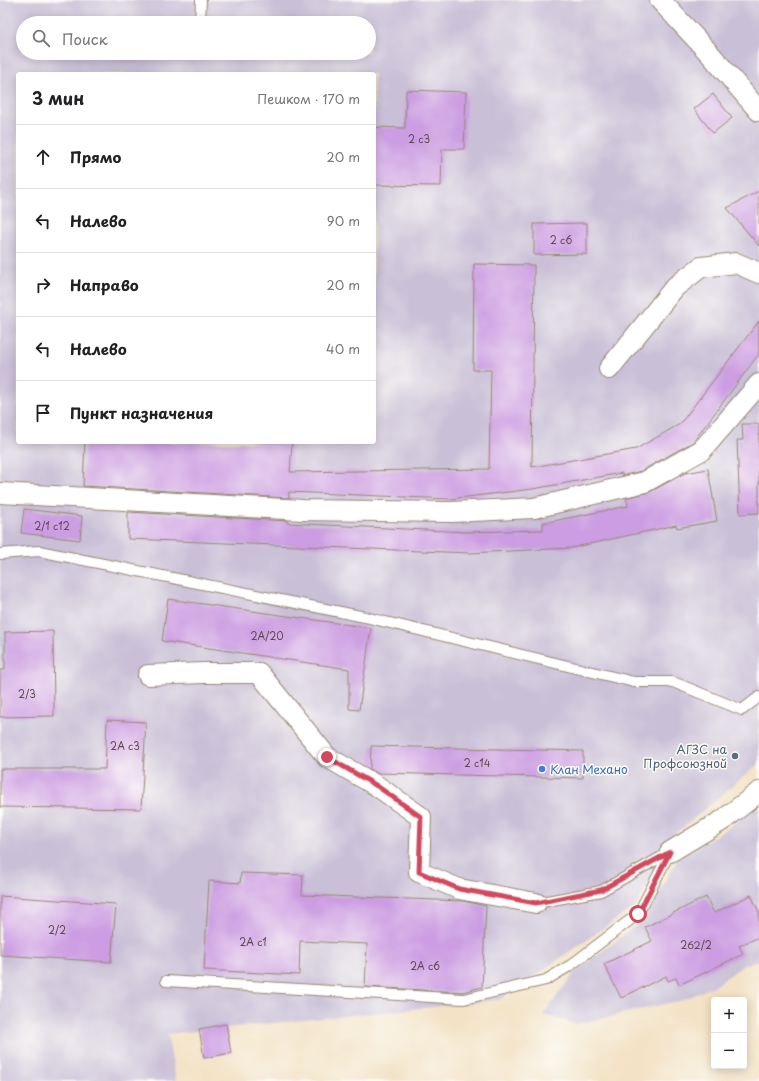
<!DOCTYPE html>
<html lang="ru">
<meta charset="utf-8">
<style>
body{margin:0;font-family:"Playpen Sans",sans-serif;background:#f6f6f6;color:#202124}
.controls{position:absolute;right:12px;bottom:12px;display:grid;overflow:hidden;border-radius:4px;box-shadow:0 2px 10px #0003}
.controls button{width:36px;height:36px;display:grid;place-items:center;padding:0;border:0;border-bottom:1px solid #e0e0e0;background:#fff;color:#202124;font:20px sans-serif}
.stop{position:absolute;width:12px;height:12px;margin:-9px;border:3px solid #d1495b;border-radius:50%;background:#fff}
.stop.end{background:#d1495b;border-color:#fff;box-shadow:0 1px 4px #0008}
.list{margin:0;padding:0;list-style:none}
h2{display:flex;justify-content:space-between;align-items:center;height:52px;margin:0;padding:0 16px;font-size:17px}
h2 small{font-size:13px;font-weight:400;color:#757577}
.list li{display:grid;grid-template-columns:26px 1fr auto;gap:12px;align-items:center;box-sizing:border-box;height:64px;padding:0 16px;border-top:1px solid #e0e0e0}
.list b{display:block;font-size:15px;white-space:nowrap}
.list em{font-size:13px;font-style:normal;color:#757577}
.icon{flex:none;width:22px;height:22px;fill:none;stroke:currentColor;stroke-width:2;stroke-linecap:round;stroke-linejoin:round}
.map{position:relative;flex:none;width:759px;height:1081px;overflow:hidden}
.search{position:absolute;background:#fff;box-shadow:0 2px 10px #0003;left:16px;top:16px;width:360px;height:44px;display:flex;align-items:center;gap:10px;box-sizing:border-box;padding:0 14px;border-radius:22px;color:#757577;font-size:15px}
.panel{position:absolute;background:#fff;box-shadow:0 2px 10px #0003;left:16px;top:72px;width:360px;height:372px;border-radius:4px}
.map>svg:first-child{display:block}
.industrial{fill:#c9bfd7;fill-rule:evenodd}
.building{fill:#cc9de2}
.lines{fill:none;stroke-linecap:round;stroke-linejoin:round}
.lane-casing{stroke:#978672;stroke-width:12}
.street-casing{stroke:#978672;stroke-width:22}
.lane{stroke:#fff;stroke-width:10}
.street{stroke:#fff;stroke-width:20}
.route{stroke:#d1495b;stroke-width:5}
.service-dot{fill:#5c6f8a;stroke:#fdfcf7;stroke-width:1.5}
.shop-dot{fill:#3f7fe0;stroke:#fdfcf7;stroke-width:1.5}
.labels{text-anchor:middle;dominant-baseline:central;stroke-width:3;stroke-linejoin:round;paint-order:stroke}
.number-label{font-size:10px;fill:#5f474f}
.service-label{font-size:12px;fill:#4e5e75;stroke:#fdfcf7;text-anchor:end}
.shop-label{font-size:12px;fill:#366cbe;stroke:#fdfcf7;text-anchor:start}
</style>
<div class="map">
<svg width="759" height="1081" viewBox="0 0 759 1081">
<rect width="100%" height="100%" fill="#fdfcf7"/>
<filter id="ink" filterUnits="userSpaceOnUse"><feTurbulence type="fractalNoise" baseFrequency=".025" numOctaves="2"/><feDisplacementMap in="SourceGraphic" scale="8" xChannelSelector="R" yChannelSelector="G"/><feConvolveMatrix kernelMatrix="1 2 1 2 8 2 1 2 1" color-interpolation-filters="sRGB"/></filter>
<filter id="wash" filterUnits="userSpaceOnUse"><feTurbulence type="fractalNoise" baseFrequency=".012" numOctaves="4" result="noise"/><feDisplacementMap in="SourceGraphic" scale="16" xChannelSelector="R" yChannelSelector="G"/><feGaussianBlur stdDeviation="0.9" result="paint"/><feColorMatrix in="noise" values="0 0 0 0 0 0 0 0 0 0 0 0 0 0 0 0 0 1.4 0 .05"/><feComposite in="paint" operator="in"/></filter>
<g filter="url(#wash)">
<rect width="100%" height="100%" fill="#f3e2c5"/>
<!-- industrial -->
<g class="industrial">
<path d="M0 0H759V764L675 834 636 906 499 1000 167 1034 176 1081H0ZM23 23H369V53H23ZM18 74H374V442H18Z"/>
<path d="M759 806V961L745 964 716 985 683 1000 576 1024 543 1015 575 972 643 920 678 859 728 828Z"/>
</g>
<g id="blocks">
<!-- building -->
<g class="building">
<path d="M406 90 466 92 464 149H442L441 186 374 185V127L405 128Z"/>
<path d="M713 94 732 118 713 133 694 109Z"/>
<path d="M759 191V246L727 208Z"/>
<path d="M587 223V254L534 255V224Z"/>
<path d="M474 264 534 265 532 467 636 449 680 424 759 321V354L693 442 641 471 622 476V473L533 489 450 499 289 492V498L83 486 85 442H292L290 472 489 469 491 370H473Z"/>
<path d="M742 424H759V513L740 514 737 440H743Z"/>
<path d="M708 469 717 521 677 528 676 525 571 548 470 553 128 539V512L288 521 287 523 466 532 543 530V523L628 506 626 498 650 492 685 473Z"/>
<path d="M24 509 82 516 80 540 21 533Z"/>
<path d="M168 599 371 628 359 710 349 709V669L162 641Z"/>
<path d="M53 631 54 716 0 717V670H5V632Z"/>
<path d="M107 720 146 722 141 809 0 807V769H105Z"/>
<path d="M371 746 583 751V778L377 773 370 769Z"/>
<path d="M241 873 303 875 302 895 463 901 486 906 482 987 462 992 365 987 367 944 300 941 299 975 204 970 209 881 240 883Z"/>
<path d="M751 895 759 912V937L739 946 743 954 679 985 676 978 668 981 666 976 621 998 604 964 652 941 645 927 706 897 714 913Z"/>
<path d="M0 896 116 904 111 962 0 955Z"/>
<path d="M226 1024 231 1053 204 1058 199 1029Z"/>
</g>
</g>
</g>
<g filter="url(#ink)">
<use href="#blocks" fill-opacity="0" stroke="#978672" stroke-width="1"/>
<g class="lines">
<!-- lane casing -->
<g class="lane-casing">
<g id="lane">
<path d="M200 23 201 0"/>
<path d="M0 554 39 551 365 617 634 682H673L742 710 759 697"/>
<path d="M536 903 601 891 670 852"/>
<path d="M166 981 464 999 546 980 571 965 638 914 670 852"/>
</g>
</g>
<!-- street casing -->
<g class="street-casing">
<g id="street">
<path d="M660 0 711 55 759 111"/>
<path d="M609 369 675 287 701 267 736 263 759 273"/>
<path d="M0 493 303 510 451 512 534 508 645 482 702 450 759 384"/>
<path d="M148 675 204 673H259L327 757 377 786 421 817 419 872 459 889 536 903"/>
<path d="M670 852 723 820 759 792"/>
</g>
</g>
<!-- lane -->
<use href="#lane" class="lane"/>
<!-- street -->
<use href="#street" class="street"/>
</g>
</g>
<g class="lines" filter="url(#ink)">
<!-- route -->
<path class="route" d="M327 757 377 786 421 817 419 872 459 889 536 903 601 890 670 852 638 914"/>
</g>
<!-- markers -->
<circle class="service-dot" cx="735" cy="756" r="4"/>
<circle class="shop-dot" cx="542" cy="769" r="4"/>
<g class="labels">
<!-- number labels -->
<g class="number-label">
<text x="419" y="138">2 с3</text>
<text x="561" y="239">2 с6</text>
<text x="52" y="525">2/1 с12</text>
<text x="267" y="635">2А/20</text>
<text x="27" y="693">2/3</text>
<text x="125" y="745">2А с3</text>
<text x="477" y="762">2 с14</text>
<text x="57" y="929">2/2</text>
<text x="253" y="941">2А с1</text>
<text x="696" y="944">262/2</text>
<text x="425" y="965">2А с6</text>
</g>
<!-- service labels -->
<g class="service-label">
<text x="727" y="749">АГЗС на<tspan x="727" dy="14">Профсоюзной</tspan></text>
</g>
<!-- shop labels -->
<g class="shop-label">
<text x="550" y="769">Клан Механо</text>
</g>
</g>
</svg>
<div class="controls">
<button>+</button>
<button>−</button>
</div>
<div class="stop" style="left:638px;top:914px"></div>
<div class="stop end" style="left:327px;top:757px"></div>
<div class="search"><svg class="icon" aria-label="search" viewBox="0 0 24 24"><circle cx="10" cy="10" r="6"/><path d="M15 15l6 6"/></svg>Поиск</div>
<section class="panel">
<h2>3 мин<small>Пешком · 170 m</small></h2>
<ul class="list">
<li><svg class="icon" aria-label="ahead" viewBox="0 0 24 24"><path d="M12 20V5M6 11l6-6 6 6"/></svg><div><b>Прямо</b></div><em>20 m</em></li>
<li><svg class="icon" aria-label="left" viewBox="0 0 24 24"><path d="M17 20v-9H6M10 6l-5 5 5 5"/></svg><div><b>Налево</b></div><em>90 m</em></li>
<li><svg class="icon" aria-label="right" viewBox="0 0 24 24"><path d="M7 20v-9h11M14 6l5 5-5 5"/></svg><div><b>Направо</b></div><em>20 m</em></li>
<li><svg class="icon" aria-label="left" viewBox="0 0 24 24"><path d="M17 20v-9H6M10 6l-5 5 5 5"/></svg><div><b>Налево</b></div><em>40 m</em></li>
<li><svg class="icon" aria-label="arrive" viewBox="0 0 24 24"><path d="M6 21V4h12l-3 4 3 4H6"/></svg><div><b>Пункт назначения</b></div></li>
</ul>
</section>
</div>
